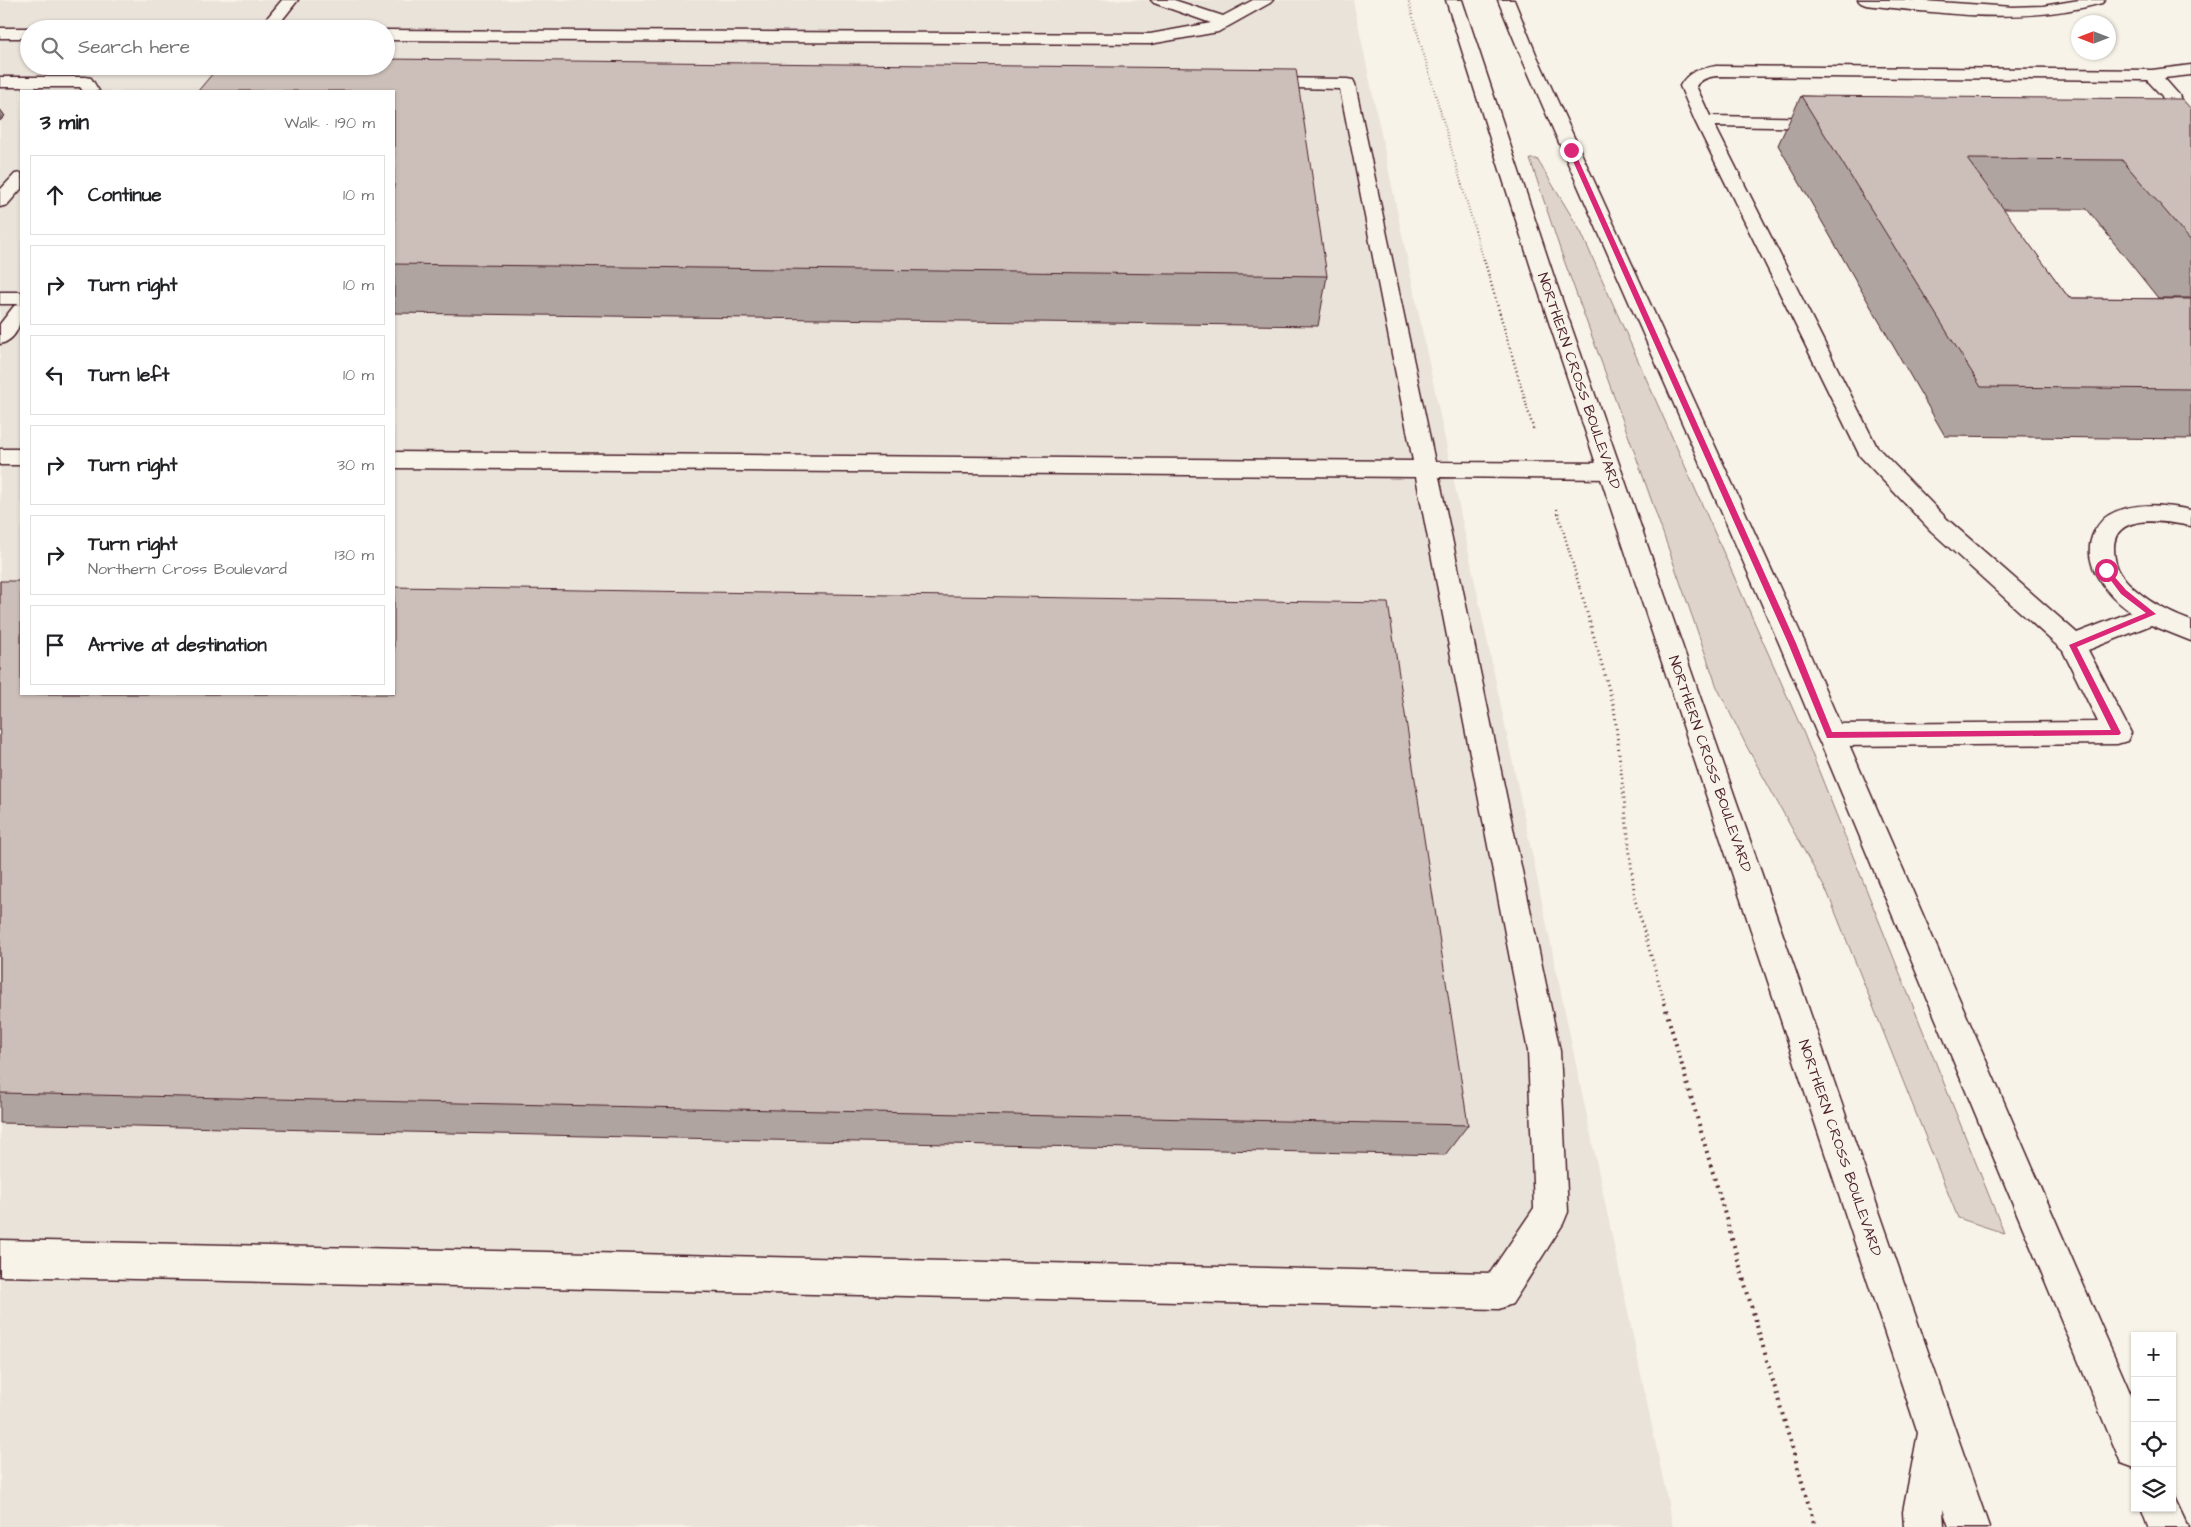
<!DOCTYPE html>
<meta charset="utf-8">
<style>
body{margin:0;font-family:"Architects Daughter",sans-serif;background:#f2f2f2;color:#202124}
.controls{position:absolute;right:15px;bottom:15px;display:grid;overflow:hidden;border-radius:0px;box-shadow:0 1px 4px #0004}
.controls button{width:45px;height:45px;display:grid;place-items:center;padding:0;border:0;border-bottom:1px solid #e0e0e0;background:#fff;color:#202124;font:25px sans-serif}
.compass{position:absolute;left:2071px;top:15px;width:45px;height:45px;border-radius:50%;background:#fff;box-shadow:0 1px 4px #0004;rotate:270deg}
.stop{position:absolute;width:15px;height:15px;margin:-11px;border:4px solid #db2777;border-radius:50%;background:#fff}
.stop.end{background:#db2777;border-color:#fff;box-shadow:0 1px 5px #0008}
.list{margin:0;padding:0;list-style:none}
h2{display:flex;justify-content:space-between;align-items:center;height:65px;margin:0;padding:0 20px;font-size:21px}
h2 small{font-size:16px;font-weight:400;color:#757577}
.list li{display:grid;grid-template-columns:32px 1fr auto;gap:15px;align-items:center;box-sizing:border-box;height:80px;margin:0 10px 10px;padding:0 10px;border:1px solid #e0e0e0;border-radius:0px}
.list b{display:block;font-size:19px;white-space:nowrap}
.list p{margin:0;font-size:16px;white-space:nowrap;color:#757577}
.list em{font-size:16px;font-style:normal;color:#757577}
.icon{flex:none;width:28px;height:28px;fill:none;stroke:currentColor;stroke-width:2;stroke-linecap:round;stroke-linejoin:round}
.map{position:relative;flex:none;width:2191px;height:1527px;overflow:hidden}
.search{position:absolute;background:#fff;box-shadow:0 1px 4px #0004;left:20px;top:20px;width:375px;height:55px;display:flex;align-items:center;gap:12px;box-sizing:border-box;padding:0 18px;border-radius:28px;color:#757577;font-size:19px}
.panel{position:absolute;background:#fff;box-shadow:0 1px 4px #0004;left:20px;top:90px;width:375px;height:605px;border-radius:0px}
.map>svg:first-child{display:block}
.built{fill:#eae3da;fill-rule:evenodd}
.green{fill:#ded4cc;stroke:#947a7c}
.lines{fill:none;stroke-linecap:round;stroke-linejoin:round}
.lane-casing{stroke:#4a1f2b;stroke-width:3}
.secondary-casing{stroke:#4a1f2b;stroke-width:3}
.path-far3{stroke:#4a1f2b;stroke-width:2;stroke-dasharray:0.5 2.5;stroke-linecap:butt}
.path-far2{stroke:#4a1f2b;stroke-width:2.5;stroke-dasharray:1 3;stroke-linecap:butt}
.path-far1{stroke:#4a1f2b;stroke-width:3;stroke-dasharray:1 4;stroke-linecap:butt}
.path{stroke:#4a1f2b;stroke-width:4;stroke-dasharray:2 5;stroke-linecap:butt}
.lane{fill:#f7f3e8;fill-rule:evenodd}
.secondary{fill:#f7f3e8;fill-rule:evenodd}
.wall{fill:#afa49f;stroke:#4a1f2b}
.shaded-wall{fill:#8f8682;stroke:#4a1f2b}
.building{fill:#ccbfb9;stroke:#4a1f2b}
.route{fill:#db2777}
.labels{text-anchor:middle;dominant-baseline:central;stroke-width:4;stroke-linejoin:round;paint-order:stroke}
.street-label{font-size:15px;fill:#4a1f2b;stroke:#f7f3e8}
</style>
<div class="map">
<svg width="2191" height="1527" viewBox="0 0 2191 1527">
<rect width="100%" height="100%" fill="#f7f3e8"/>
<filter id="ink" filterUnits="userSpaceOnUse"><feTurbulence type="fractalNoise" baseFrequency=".02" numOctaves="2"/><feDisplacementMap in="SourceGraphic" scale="10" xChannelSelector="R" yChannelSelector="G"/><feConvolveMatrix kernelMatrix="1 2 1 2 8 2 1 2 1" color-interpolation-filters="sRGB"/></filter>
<g filter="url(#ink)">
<!-- built -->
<path class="built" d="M0 0H1353L1673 1527H0ZM29 29H386V66H29ZM21 91H394V694H21Z"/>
<!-- green -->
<path class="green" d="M1530 159H1537L1581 232 1804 734 2004 1233 1958 1218 1828 894 1747 747 1717 687 1638 462 1561 252Z"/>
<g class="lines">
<!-- lane casing -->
<g class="lane-casing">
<g id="lane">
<path d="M282 0H298L275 29H258Z"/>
<path d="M1151 0H1174L1223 16 1253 0H1273L1270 3 1218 32 1150 44 386 40V30L1150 34 1211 23 1154 3Z"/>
<path d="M1858 0H1908L2013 7 2043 6 2079 0H2105L2102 3C2022 25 1948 14 1866 5L1861 3Z"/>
<path d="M0 28H29L31 29H29V38H0Z"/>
<path d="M2191 65V75L2164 78 2179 95 2183 106C2176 120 2164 134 2147 130L2144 126 2163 111 2165 106 2162 96 2147 80 1716 76C1708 77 1701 79 1696 86L1710 116 1825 118 1831 119 1834 123 1831 127 1825 128 1715 126 1877 447 1947 519 2077 633 2131 612C2107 595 2079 563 2094 532 2098 525 2102 519 2109 515 2133 501 2165 505 2191 510V526C2168 522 2114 511 2114 548 2114 557 2116 567 2121 574 2138 597 2165 611 2191 621V641L2151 625 2088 650 2131 733 2127 741 2117 744 1830 746 1820 743 1816 735 1820 727 1830 724 2098 722 2063 651 1931 531 1860 456 1695 121 1680 86C1688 71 1700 69 1716 66L2152 70Z"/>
<path d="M0 77H85L91 78 99 91H83L80 87H0Z"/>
<path d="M1261 78 1347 79 1353 80 1355 84 1435 462 1610 463 1618 465 1621 471 1618 477 1610 479 1439 477 1560 1051 1568 1212 1563 1224 1512 1304 1499 1309 0 1276V1240L1490 1273 1534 1208 1528 1051 1416 477 394 468V452L1413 461 1340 89 1255 87 1253 83 1255 79Z"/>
<path d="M21 173V189L7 205 0 207V190L15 174Z"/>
<path d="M0 292H21C21 311 24 338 0 344V324L14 306 20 304H0Z"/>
<rect x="0" y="449" width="21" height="16"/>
</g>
</g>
<!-- secondary casing -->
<g class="secondary-casing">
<g id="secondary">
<path d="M1446 0H1462L1554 277 1989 1527H1949L1943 1509 1944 1527H1904L1903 1512 1918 1433 1534 277Z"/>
<path d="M1498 0H1514L1536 54 1805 643 2135 1404V1468L2121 1463 1779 643 1520 54Z"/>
<path d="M2172 1493 2188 1527H2148L2141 1508H2172Z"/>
</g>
</g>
<!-- path-far3 -->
<path class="path-far3" d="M1408 0 1484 261"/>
<!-- path-far2 -->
<g class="path-far2">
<path d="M1484 259 1534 431"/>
<path d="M1557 509 1580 589"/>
</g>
<!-- path-far1 -->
<path class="path-far1" d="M1580 588 1614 707 1635 900 1665 1004"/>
<!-- path -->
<path class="path" d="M1664 1003 1815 1527"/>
<!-- lane -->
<use href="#lane" class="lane"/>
<!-- secondary -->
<use href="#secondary" class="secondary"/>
</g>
<!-- wall -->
<g class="wall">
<path d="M394 91 1327 276 1318 326 394 313Z"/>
<path d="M1801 96 2191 109V298H2158L2087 209H2003L2069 298 2191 299V439L1945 436 1778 145Z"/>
<path d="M0 581 1468 1125 1445 1155 0 1123Z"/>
</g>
<!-- shaded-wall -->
<path class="shaded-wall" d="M0 109 5 116 0 121Z"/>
<!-- building -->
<g class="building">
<path d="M386 59 1296 69 1327 276 394 264V91H198L219 66H386Z"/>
<path d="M1801 96 2182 99 2191 109V241L2122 160 1967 159 2069 298 2191 299V389L1981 387Z"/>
<path d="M0 581H21V694H394V587L1388 603 1468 1125 0 1093Z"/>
</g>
</g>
<!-- route -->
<path class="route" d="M1571 148 1574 150 1796 643 1832 732 2111 730 2069 645 2146 613 2121 594 2103 570 2106 567 2126 590 2156 614 2077 647 2121 733 2119 735 1827 738 1788 643 1568 150Z"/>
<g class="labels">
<!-- street labels -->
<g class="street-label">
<text transform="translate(1579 381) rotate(71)">NORTHERN CROSS BOULEVARD</text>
<text transform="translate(1710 764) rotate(71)">NORTHERN CROSS BOULEVARD</text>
<text transform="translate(1840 1148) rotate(71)">NORTHERN CROSS BOULEVARD</text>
</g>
</g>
</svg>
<div class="controls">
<button>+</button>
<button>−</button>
<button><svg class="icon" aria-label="locate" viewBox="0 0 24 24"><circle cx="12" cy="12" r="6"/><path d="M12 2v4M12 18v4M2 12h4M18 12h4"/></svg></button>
<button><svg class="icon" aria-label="layers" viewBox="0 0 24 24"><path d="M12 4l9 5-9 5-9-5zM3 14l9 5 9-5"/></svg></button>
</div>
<svg class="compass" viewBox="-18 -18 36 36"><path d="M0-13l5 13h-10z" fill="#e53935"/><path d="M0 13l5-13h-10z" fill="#757577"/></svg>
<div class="stop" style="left:2106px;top:570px"></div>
<div class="stop end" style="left:1571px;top:150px"></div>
<div class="search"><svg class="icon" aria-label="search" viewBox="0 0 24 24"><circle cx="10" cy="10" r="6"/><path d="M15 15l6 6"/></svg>Search here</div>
<section class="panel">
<h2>3 min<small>Walk · 190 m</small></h2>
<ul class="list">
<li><svg class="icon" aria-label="ahead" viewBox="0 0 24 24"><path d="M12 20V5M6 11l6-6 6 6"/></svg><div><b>Continue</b></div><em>10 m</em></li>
<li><svg class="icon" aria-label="right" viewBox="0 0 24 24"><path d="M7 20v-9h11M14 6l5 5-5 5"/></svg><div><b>Turn right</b></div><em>10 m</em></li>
<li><svg class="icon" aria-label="left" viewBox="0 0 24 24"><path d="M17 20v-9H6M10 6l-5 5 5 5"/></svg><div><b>Turn left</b></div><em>10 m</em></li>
<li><svg class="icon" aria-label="right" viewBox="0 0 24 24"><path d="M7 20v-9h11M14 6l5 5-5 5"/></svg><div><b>Turn right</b></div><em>30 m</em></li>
<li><svg class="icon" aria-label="right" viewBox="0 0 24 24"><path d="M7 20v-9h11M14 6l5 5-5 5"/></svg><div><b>Turn right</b><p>Northern Cross Boulevard</p></div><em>130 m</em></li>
<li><svg class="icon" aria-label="arrive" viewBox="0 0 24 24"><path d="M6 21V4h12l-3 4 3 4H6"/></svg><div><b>Arrive at destination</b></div></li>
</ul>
</section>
</div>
